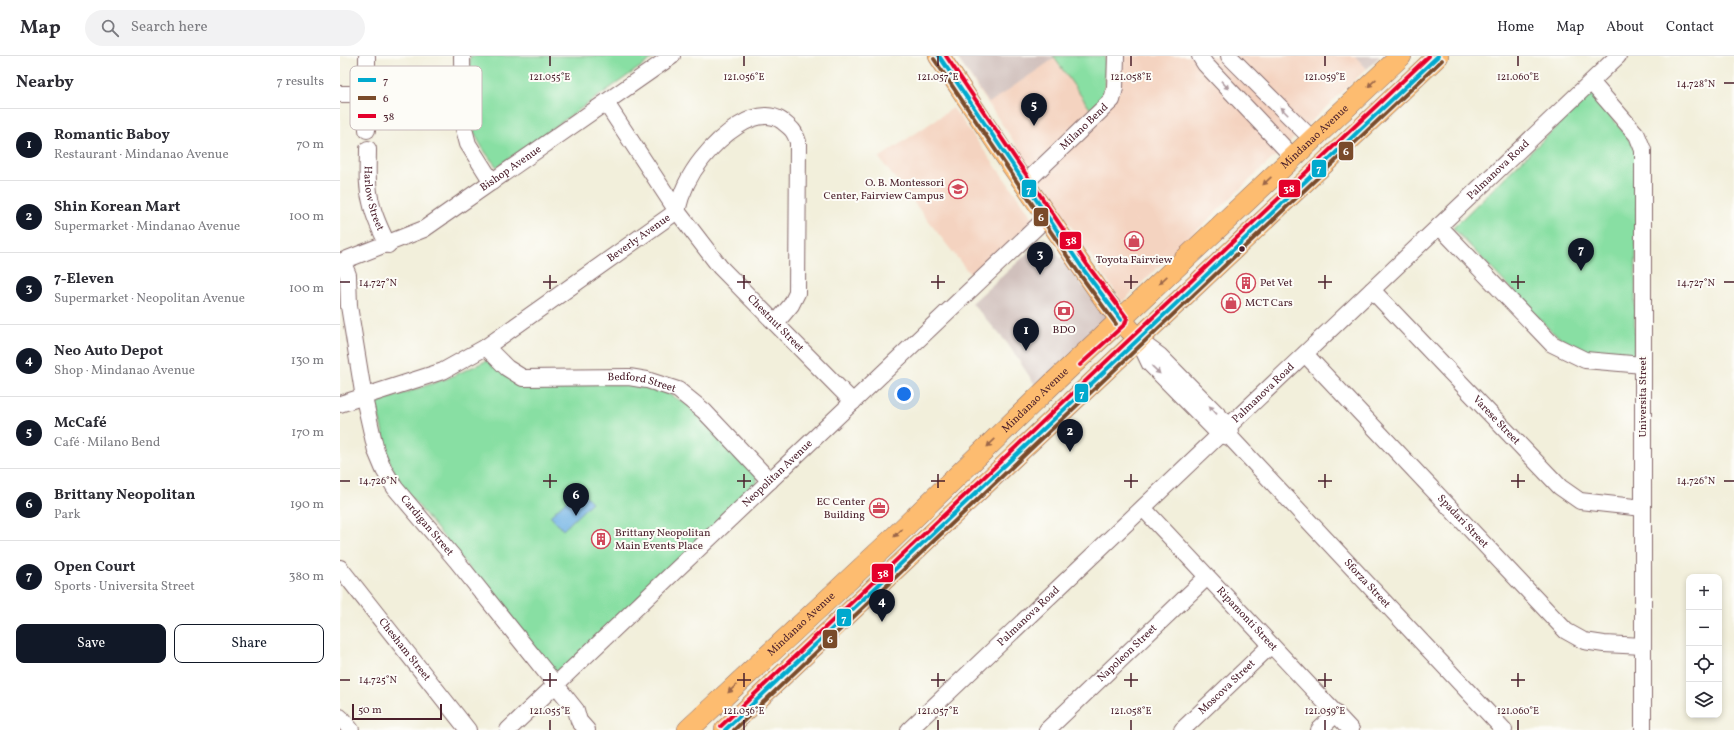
<!DOCTYPE html>
<meta charset="utf-8">
<style>
body{margin:0;font-family:Vollkorn,serif;background:#f2f2f3;color:#2b2b33}
.controls{position:absolute;right:12px;bottom:12px;display:grid;overflow:hidden;border-radius:8px;box-shadow:0 2px 6px #0003}
.controls button{width:36px;height:36px;display:grid;place-items:center;padding:0;border:0;border-bottom:1px solid #e1e1e2;background:#fff;color:#2b2b33;font:20px sans-serif}
.scale{position:absolute;left:12px;bottom:10px;width:90px;box-sizing:border-box;padding-left:4px;border:2px solid #4a1f2b;border-top:0;font-size:11px;line-height:14px;white-space:nowrap;color:#4a1f2b;-webkit-text-stroke:3px #fdfcf7;paint-order:stroke}
.you{position:absolute;left:564px;top:338px;width:14px;height:14px;margin:-10px;border:3px solid #fff;border-radius:50%;background:#1a73e8;box-shadow:0 0 0 6px #1a73e833}
.badge{display:grid;place-items:center;width:26px;height:26px;border-radius:50%;background:#111827;color:#fff;font-size:13px;font-weight:700}
.pin{position:absolute;translate:-50% -33px;filter:drop-shadow(0 1px 2px #0008)}
.pin::after{content:'';position:absolute;top:21px;width:14px;height:12px;background:inherit;clip-path:polygon(0 0,100% 0,50% 100%)}
.list{margin:0;padding:0;list-style:none}
h2{display:flex;justify-content:space-between;align-items:center;height:52px;margin:0;padding:0 16px;font-size:17px}
h2 small{font-size:13px;font-weight:400;color:#7c7c81}
.list li{display:grid;grid-template-columns:26px 1fr auto;gap:12px;align-items:center;box-sizing:border-box;height:72px;padding:0 16px;border-top:1px solid #e1e1e2}
.list b{display:block;font-size:15px;white-space:nowrap}
.list p{margin:0;font-size:13px;white-space:nowrap;color:#7c7c81}
.list em{font-size:13px;font-style:normal;color:#7c7c81}
.actions{display:flex;gap:8px;padding:12px 16px}
.actions a{flex:1;padding:9px 0;border:1px solid #111827;border-radius:8px;text-align:center;font-size:14px;color:#111827}
.actions .main{background:#111827;color:#fff}
.icon{flex:none;width:22px;height:22px;fill:none;stroke:currentColor;stroke-width:2;stroke-linecap:round;stroke-linejoin:round}
.map{position:relative;flex:none;width:1394px;height:674px;overflow:hidden}
header{display:flex;align-items:center;gap:24px;box-sizing:border-box;height:56px;padding:0 20px;background:#fff;border-bottom:1px solid #e1e1e2}
header strong{font-size:19px}
nav{display:flex;gap:22px;margin-inline-start:auto;font-size:14px}
.search{width:280px;height:36px;background:#f2f2f3;display:flex;align-items:center;gap:10px;box-sizing:border-box;padding:0 14px;border-radius:22px;color:#7c7c81;font-size:15px}
main{display:flex}
aside{flex:1;background:#fff}
.map>svg:first-child{display:block}
.built{fill:#f4d3c0}
.industrial{fill:#d0c0bc}
.green{fill:#88dfa3;stroke:#697f67}
.water{fill:#6fb2e5;stroke:#5c6888}
.lines{fill:none;stroke-linecap:round;stroke-linejoin:round}
.minor-casing{stroke:#856869;stroke-width:18}
.major-casing{stroke:#856869;stroke-width:22}
.minor{stroke:#fff;stroke-width:16}
.major{stroke:#fdbc6f;stroke-width:21}
.bus-1-casing{stroke:#fdfcf7;stroke-width:7}
.bus-2-casing{stroke:#fdfcf7;stroke-width:7}
.bus-3-casing{stroke:#fdfcf7;stroke-width:7}
.bus-1{stroke:#00a9ce;stroke-width:4}
.bus-2{stroke:#7a4b2a;stroke-width:4}
.bus-3{stroke:#e4002b;stroke-width:4}
.oneway{fill:#9b664a}
.oneway2{fill:#ae9aa0}
.ticks{fill:none;stroke:#4a1f2b;stroke-width:1.5}
.bus-dot{fill:#4a1f2b;stroke:#fdfcf7;stroke-width:1.5}
.labels{text-anchor:middle;dominant-baseline:central;stroke-width:4;stroke-linejoin:round;paint-order:stroke}
.street-label{font-size:11px;fill:#4a1f2b;stroke:#fdfcf7}
.poi-label{font-size:11px;fill:#4a1f2b;stroke:#fdfcf7;text-anchor:start}
.key{fill:#fdfcf7;stroke:#c7baba;stroke-width:1}
.key-label{font-size:11px;fill:#4a1f2b}
.ticks-label{font-size:10px;text-anchor:middle;fill:#4a1f2b;stroke:#fdfcf7;stroke-width:4;stroke-linejoin:round;paint-order:stroke}
.line-badge{stroke:#fdfcf7;stroke-width:1.5}
.badge-label{font-size:11px;text-anchor:middle;font-weight:bold;fill:#fff}
</style>
<header>
<strong>Map</strong>
<div class="search"><svg class="icon" aria-label="search" viewBox="0 0 24 24"><circle cx="10" cy="10" r="6"/><path d="M15 15l6 6"/></svg>Search here</div>
<nav><a>Home</a><a>Map</a><a>About</a><a>Contact</a></nav>
</header>
<main>
<aside>
<h2>Nearby<small>7 results</small></h2>
<ul class="list">
<li><span class="badge">1</span><div><b>Romantic Baboy</b><p>Restaurant · Mindanao Avenue</p></div><em>70 m</em></li>
<li><span class="badge">2</span><div><b>Shin Korean Mart</b><p>Supermarket · Mindanao Avenue</p></div><em>100 m</em></li>
<li><span class="badge">3</span><div><b>7-Eleven</b><p>Supermarket · Neopolitan Avenue</p></div><em>100 m</em></li>
<li><span class="badge">4</span><div><b>Neo Auto Depot</b><p>Shop · Mindanao Avenue</p></div><em>130 m</em></li>
<li><span class="badge">5</span><div><b>McCafé</b><p>Café · Milano Bend</p></div><em>170 m</em></li>
<li><span class="badge">6</span><div><b>Brittany Neopolitan</b><p>Park</p></div><em>190 m</em></li>
<li><span class="badge">7</span><div><b>Open Court</b><p>Sports · Universita Street</p></div><em>380 m</em></li>
</ul>
<div class="actions"><a class="main">Save</a><a>Share</a></div>
</aside>
<div class="map">
<svg width="1394" height="674" viewBox="0 0 1394 674">
<rect width="100%" height="100%" fill="#fdfcf7"/>
<filter id="ink" filterUnits="userSpaceOnUse"><feTurbulence type="fractalNoise" baseFrequency=".025" numOctaves="2"/><feDisplacementMap in="SourceGraphic" scale="8" xChannelSelector="R" yChannelSelector="G"/><feConvolveMatrix kernelMatrix="1 2 1 2 8 2 1 2 1" color-interpolation-filters="sRGB"/></filter>
<filter id="wash" filterUnits="userSpaceOnUse"><feTurbulence type="fractalNoise" baseFrequency=".012" numOctaves="4" result="noise"/><feDisplacementMap in="SourceGraphic" scale="16" xChannelSelector="R" yChannelSelector="G"/><feGaussianBlur stdDeviation="0.9" result="paint"/><feColorMatrix in="noise" values="0 0 0 0 0 0 0 0 0 0 0 0 0 0 0 0 0 1.4 0 .05"/><feComposite in="paint" operator="in"/></filter>
<g filter="url(#wash)">
<rect width="100%" height="100%" fill="#f2efdb"/>
<!-- built -->
<g class="built">
<path d="M616 0H1040L782 246Z"/>
<path d="M613 52 694 163 633 222 539 102Z"/>
</g>
<!-- industrial -->
<g class="industrial">
<path d="M616 0H713L715 2 649 47Z"/>
<path d="M1015 0H1040L1027 13Z"/>
<path d="M705 182 769 263 696 330 667 287 632 247Z"/>
</g>
<!-- green -->
<g class="green">
<path d="M130 0H316L157 111C145 97 132 79 130 59 128 40 130 19 130 0Z"/>
<path d="M713 0H765V29L763 39 751 54Z"/>
<path d="M1252 36 1298 95 1294 304 1245 298 1212 276 1113 172Z"/>
<path d="M151 304 167 320 289 328 319 333 347 348 417 420V430L216 619 59 426 49 404 36 347 108 322 146 305Z"/>
</g>
<!-- water -->
<path class="water" d="M239 433 252 446 223 474 210 460Z"/>
</g>
<g filter="url(#ink)">
<g class="lines">
<!-- minor casing -->
<g class="minor-casing">
<g id="minor">
<path d="M27 0V74"/>
<path d="M122 0 123 69 128 88 152 126"/>
<path d="M860 0 865 8 953 101"/>
<path d="M889 0 972 83"/>
<path d="M1251 26 1297 79 1303 94V674"/>
<path d="M0 38H27"/>
<path id="s1" d="M266 47 337 155 380 211 513 346"/>
<path id="s2" d="M28 93C28 111 26 129 31 146 34 161 41 175 48 189"/>
<path id="s3" d="M684 128 772 44 775 32 776 0"/>
<path d="M1099 170 1212 288 1245 304 1303 309"/>
<path id="s4" d="M0 206 5 212 8 219 9 250 24 342 36 395 44 414 55 432 116 504 236 654 239 665 247 674"/>
<path id="s5" d="M0 206 84 173 332 0"/>
<path id="s6" d="M1032 234 1220 431 1240 445 1303 452"/>
<path id="s7" d="M798 284 820 300 889 370 891 382 1164 674"/>
<path d="M799 285 810 308 880 379 889 381"/>
<path id="s8" d="M146 291 167 312 183 322 289 321 307 324 338 334 364 355 430 425"/>
<path id="s9" d="M965 298 1226 575 1244 585 1264 588 1303 590"/>
<path id="s10" d="M0 348 103 315 146 291 337 155C341 137 350 118 362 103 378 83 416 47 442 65 452 73 454 74 458 86L457 237 451 249 436 267"/>
<path id="s11" d="M803 452 1011 674"/>
<path id="s12" d="M0 512 128 674"/>
<path d="M0 661 11 674"/>
<path id="s13" d="M168 674 707 161"/>
<path id="s14" d="M569 674 1278 0"/>
<path id="s15" d="M707 674 867 521"/>
<path id="s16" d="M842 674 931 589"/>
<path d="M979 674 996 658"/>
</g>
</g>
<!-- major casing -->
<g class="major-casing">
<g id="major">
<path d="M599 0 670 107 767 247 790 274"/>
<path id="s17" d="M348 674 545 490 712 328 1061 0"/>
<path d="M385 674 1098 0"/>
</g>
</g>
<!-- minor -->
<use href="#minor" class="minor"/>
<!-- major -->
<use href="#major" class="major"/>
<!-- bus-1 casing -->
<g class="bus-1-casing">
<g id="bus-1">
<path d="M599 0 743 213 781 264"/>
<path d="M385 674 1098 0"/>
</g>
</g>
<!-- bus-2 casing -->
<g class="bus-2-casing">
<g id="bus-2">
<path d="M594 3 738 216 776 268"/>
<path d="M394 674 1102 4"/>
</g>
</g>
<!-- bus-3 casing -->
<g class="bus-3-casing">
<g id="bus-3">
<path d="M606 0 748 210 787 262 785 268 740 309"/>
<path d="M381 670 1089 0"/>
</g>
</g>
<!-- bus-1 -->
<use href="#bus-1" class="bus-1"/>
<!-- bus-2 -->
<use href="#bus-2" class="bus-2"/>
<!-- bus-3 -->
<use href="#bus-3" class="bus-3"/>
</g>
<!-- one-way arrows -->
<defs><path id="oneway-solid" d="M-6-.8H1V-3.2L6.5 0L1 3.2V.8H-6Z"/></defs>
<g class="oneway">
<use href="#oneway-solid" transform="translate(1032 27) rotate(137)"/>
<use href="#oneway-solid" transform="translate(927 125) rotate(137)"/>
<use href="#oneway-solid" transform="translate(823 224) rotate(136)"/>
<use href="#oneway-solid" transform="translate(651 387) rotate(136)"/>
<use href="#oneway-solid" transform="translate(558 477) rotate(136)"/>
<use href="#oneway-solid" transform="translate(392 633) rotate(137)"/>
</g>
<g class="oneway2">
<use href="#oneway-solid" transform="translate(885 29) rotate(47)"/>
<use href="#oneway-solid" transform="translate(944 55) rotate(-135)"/>
<use href="#oneway-solid" transform="translate(816 314) rotate(44)"/>
<use href="#oneway-solid" transform="translate(873 354) rotate(-133)"/>
</g>
</g>
<!-- ticks -->
<path class="ticks" d="M210 0V10M404 0V10M598 0V10M791 0V10M985 0V10M1178 0V10M1384 27H1394M210 219V233M404 219V233M598 219V233M791 219V233M985 219V233M1178 219V233M0 226H10M203 226H217M397 226H411M591 226H605M784 226H798M978 226H992M1171 226H1185M1384 226H1394M210 418V432M404 418V432M598 418V432M791 418V432M985 418V432M1178 418V432M0 425H10M203 425H217M397 425H411M591 425H605M784 425H798M978 425H992M1171 425H1185M1384 425H1394M210 617V631M404 617V631M598 617V631M791 617V631M985 617V631M1178 617V631M0 624H10M203 624H217M397 624H411M591 624H605M784 624H798M978 624H992M1171 624H1185M210 664V674M404 664V674M598 664V674M791 664V674M985 664V674M1178 664V674"/>
<!-- icons -->
<defs>
<g id="school-ring" transform="scale(1)"><circle r="9.5" fill="#fdfcf7" stroke="#d1495b" stroke-width="1.5"/><path d="M0-5L7-2L0 1L-7-2ZM-4 1L0 2.5L4 1V4Q0 6-4 4Z" fill="#d1495b"/></g>
<g id="shop-ring" transform="scale(1)"><circle r="9.5" fill="#fdfcf7" stroke="#d1495b" stroke-width="1.5"/><path d="M-5-2.5h2.3a2.7 3.5 0 0 1 5.4 0H5L5.5 6h-11ZM-1.5-2.5h3a1.5 2.3 0 0 0-3 0Z" fill="#d1495b"/></g>
<g id="building-ring" transform="scale(1)"><circle r="9.5" fill="#fdfcf7" stroke="#d1495b" stroke-width="1.5"/><path d="M-4-6H4V6H1V3H-1V6H-4ZM-2.5-4.3h1.7v1.8h-1.7ZM.8-4.3h1.7v1.8H.8ZM-2.5-1h1.7V.8h-1.7ZM.8-1h1.7V.8H.8Z" fill="#d1495b"/></g>
<g id="bank-ring" transform="scale(1)"><circle r="9.5" fill="#fdfcf7" stroke="#d1495b" stroke-width="1.5"/><path d="M-6-4H6V4H-6ZM0-2.3a2.3 2.3 0 1 0 0 4.6a2.3 2.3 0 1 0 0-4.6Z" fill="#d1495b"/></g>
<g id="office-ring" transform="scale(1)"><circle r="9.5" fill="#fdfcf7" stroke="#d1495b" stroke-width="1.5"/><path d="M-6-3h4V-5.5h4V-3h4V5H-6ZM-1-4.5V-3h2v-1.5ZM-6 0V1H6V0Z" fill="#d1495b"/></g>
</defs>
<g fill-rule="evenodd">
<use href="#school-ring" x="618" y="133"/>
<use href="#shop-ring" x="794" y="185"/>
<use href="#building-ring" x="906" y="227"/>
<use href="#shop-ring" x="891" y="247"/>
<use href="#bank-ring" x="724" y="255"/>
<use href="#office-ring" x="539" y="452"/>
<use href="#building-ring" x="261" y="483"/>
</g>
<!-- markers -->
<circle class="bus-dot" cx="902" cy="193" r="3.5"/>
<g class="labels">
<!-- street labels -->
<g class="street-label">
<text stroke="none"><textPath href="#s3" startOffset="83">Milano Bend</textPath></text>
<text stroke="none"><textPath href="#s17" startOffset="863">Mindanao Avenue</textPath></text>
<text stroke="none"><textPath href="#s5" startOffset="196">Bishop Avenue</textPath></text>
<text stroke="none"><textPath href="#s14" startOffset="813">Palmanova Road</textPath></text>
<text stroke="none"><textPath href="#s2" startOffset="50">Harlow Street</textPath></text>
<text stroke="none"><textPath href="#s10" startOffset="345">Beverly Avenue</textPath></text>
<text stroke="none"><textPath href="#s1" startOffset="279">Chestnut Street</textPath></text>
<text stroke="none"><textPath href="#s8" startOffset="168">Bedford Street</textPath></text>
<text stroke="none"><textPath href="#s14" startOffset="489">Palmanova Road</textPath></text>
<text transform="translate(1303 341) rotate(-90)">Universita Street</text>
<text stroke="none"><textPath href="#s17" startOffset="479">Mindanao Avenue</textPath></text>
<text stroke="none"><textPath href="#s6" startOffset="180">Varese Street</textPath></text>
<text stroke="none"><textPath href="#s13" startOffset="372">Neopolitan Avenue</textPath></text>
<text stroke="none"><textPath href="#s9" startOffset="230">Spadari Street</textPath></text>
<text stroke="none"><textPath href="#s4" startOffset="285">Cardigan Street</textPath></text>
<text stroke="none"><textPath href="#s7" startOffset="337">Sforza Street</textPath></text>
<text stroke="none"><textPath href="#s14" startOffset="165">Palmanova Road</textPath></text>
<text stroke="none"><textPath href="#s11" startOffset="152">Ripamonti Street</textPath></text>
<text stroke="none"><textPath href="#s17" startOffset="155">Mindanao Avenue</textPath></text>
<text stroke="none"><textPath href="#s12" startOffset="104">Chesham Street</textPath></text>
<text stroke="none"><textPath href="#s15" startOffset="111">Napoleon Street</textPath></text>
<text stroke="none"><textPath href="#s16" startOffset="62">Moscova Street</textPath></text>
</g>
<!-- poi labels -->
<g class="poi-label">
<text x="604" y="127" text-anchor="end">O. B. Montessori<tspan x="604" dy="13">Center, Fairview Campus</tspan></text>
<text x="794" y="204" text-anchor="middle">Toyota Fairview</text>
<text x="920" y="227">Pet Vet</text>
<text x="905" y="247">MCT Cars</text>
<text x="724" y="274" text-anchor="middle">BDO</text>
<text x="525" y="446" text-anchor="end">EC Center<tspan x="525" dy="13">Building</tspan></text>
<text x="275" y="477">Brittany Neopolitan<tspan x="275" dy="13">Main Events Place</tspan></text>
</g>
</g>
<!-- legend -->
<rect x="10" y="10" width="132" height="64" rx="6" class="key"/>
<rect x="18" y="22" width="18" height="4" fill="#00a9ce"/>
<rect x="18" y="40" width="18" height="4" fill="#7a4b2a"/>
<rect x="18" y="58" width="18" height="4" fill="#e4002b"/>
<g class="key-label">
<text x="43" y="28">7</text>
<text x="43" y="46">6</text>
<text x="43" y="64">38</text>
</g>
<g class="ticks-label">
<text x="210" y="24">121.055°E</text>
<text x="404" y="24">121.056°E</text>
<text x="598" y="24">121.057°E</text>
<text x="791" y="24">121.058°E</text>
<text x="985" y="24">121.059°E</text>
<text x="1178" y="24">121.060°E</text>
<text x="1356" y="31">14.728°N</text>
<text x="38" y="230">14.727°N</text>
<text x="1356" y="230">14.727°N</text>
<text x="38" y="428">14.726°N</text>
<text x="1356" y="428">14.726°N</text>
<text x="38" y="627">14.725°N</text>
<text x="210" y="658">121.055°E</text>
<text x="404" y="658">121.056°E</text>
<text x="598" y="658">121.057°E</text>
<text x="791" y="658">121.058°E</text>
<text x="985" y="658">121.059°E</text>
<text x="1178" y="658">121.060°E</text>
</g>
<g class="line-badge">
<rect x="998" y="85" width="16" height="20" rx="4" fill="#7a4b2a"/>
<rect x="971" y="103" width="16" height="19" rx="4" fill="#00a9ce"/>
<rect x="938" y="123" width="23" height="19" rx="4" fill="#e4002b"/>
<rect x="681" y="123" width="16" height="19" rx="4" fill="#00a9ce"/>
<rect x="693" y="151" width="16" height="20" rx="4" fill="#7a4b2a"/>
<rect x="719" y="175" width="23" height="19" rx="4" fill="#e4002b"/>
<rect x="734" y="327" width="15" height="20" rx="4" fill="#00a9ce"/>
<rect x="531" y="507" width="23" height="20" rx="4" fill="#e4002b"/>
<rect x="496" y="552" width="16" height="19" rx="4" fill="#00a9ce"/>
<rect x="482" y="573" width="16" height="20" rx="4" fill="#7a4b2a"/>
</g>
<g class="badge-label">
<text x="1006" y="99">6</text>
<text x="979" y="116">7</text>
<text x="949" y="136">38</text>
<text x="689" y="137">7</text>
<text x="701" y="165">6</text>
<text x="731" y="188">38</text>
<text x="742" y="341">7</text>
<text x="543" y="521">38</text>
<text x="504" y="566">7</text>
<text x="490" y="587">6</text>
</g>
</svg>
<div class="controls">
<button>+</button>
<button>−</button>
<button><svg class="icon" aria-label="locate" viewBox="0 0 24 24"><circle cx="12" cy="12" r="6"/><path d="M12 2v4M12 18v4M2 12h4M18 12h4"/></svg></button>
<button><svg class="icon" aria-label="layers" viewBox="0 0 24 24"><path d="M12 4l9 5-9 5-9-5zM3 14l9 5 9-5"/></svg></button>
</div>
<div class="scale">50 m</div>
<div class="you"></div>
<div class="pin badge" style="left:686px;top:295px">1</div>
<div class="pin badge" style="left:730px;top:396px">2</div>
<div class="pin badge" style="left:700px;top:219px">3</div>
<div class="pin badge" style="left:542px;top:566px">4</div>
<div class="pin badge" style="left:694px;top:70px">5</div>
<div class="pin badge" style="left:236px;top:460px">6</div>
<div class="pin badge" style="left:1241px;top:215px">7</div>
</div>
</main>
